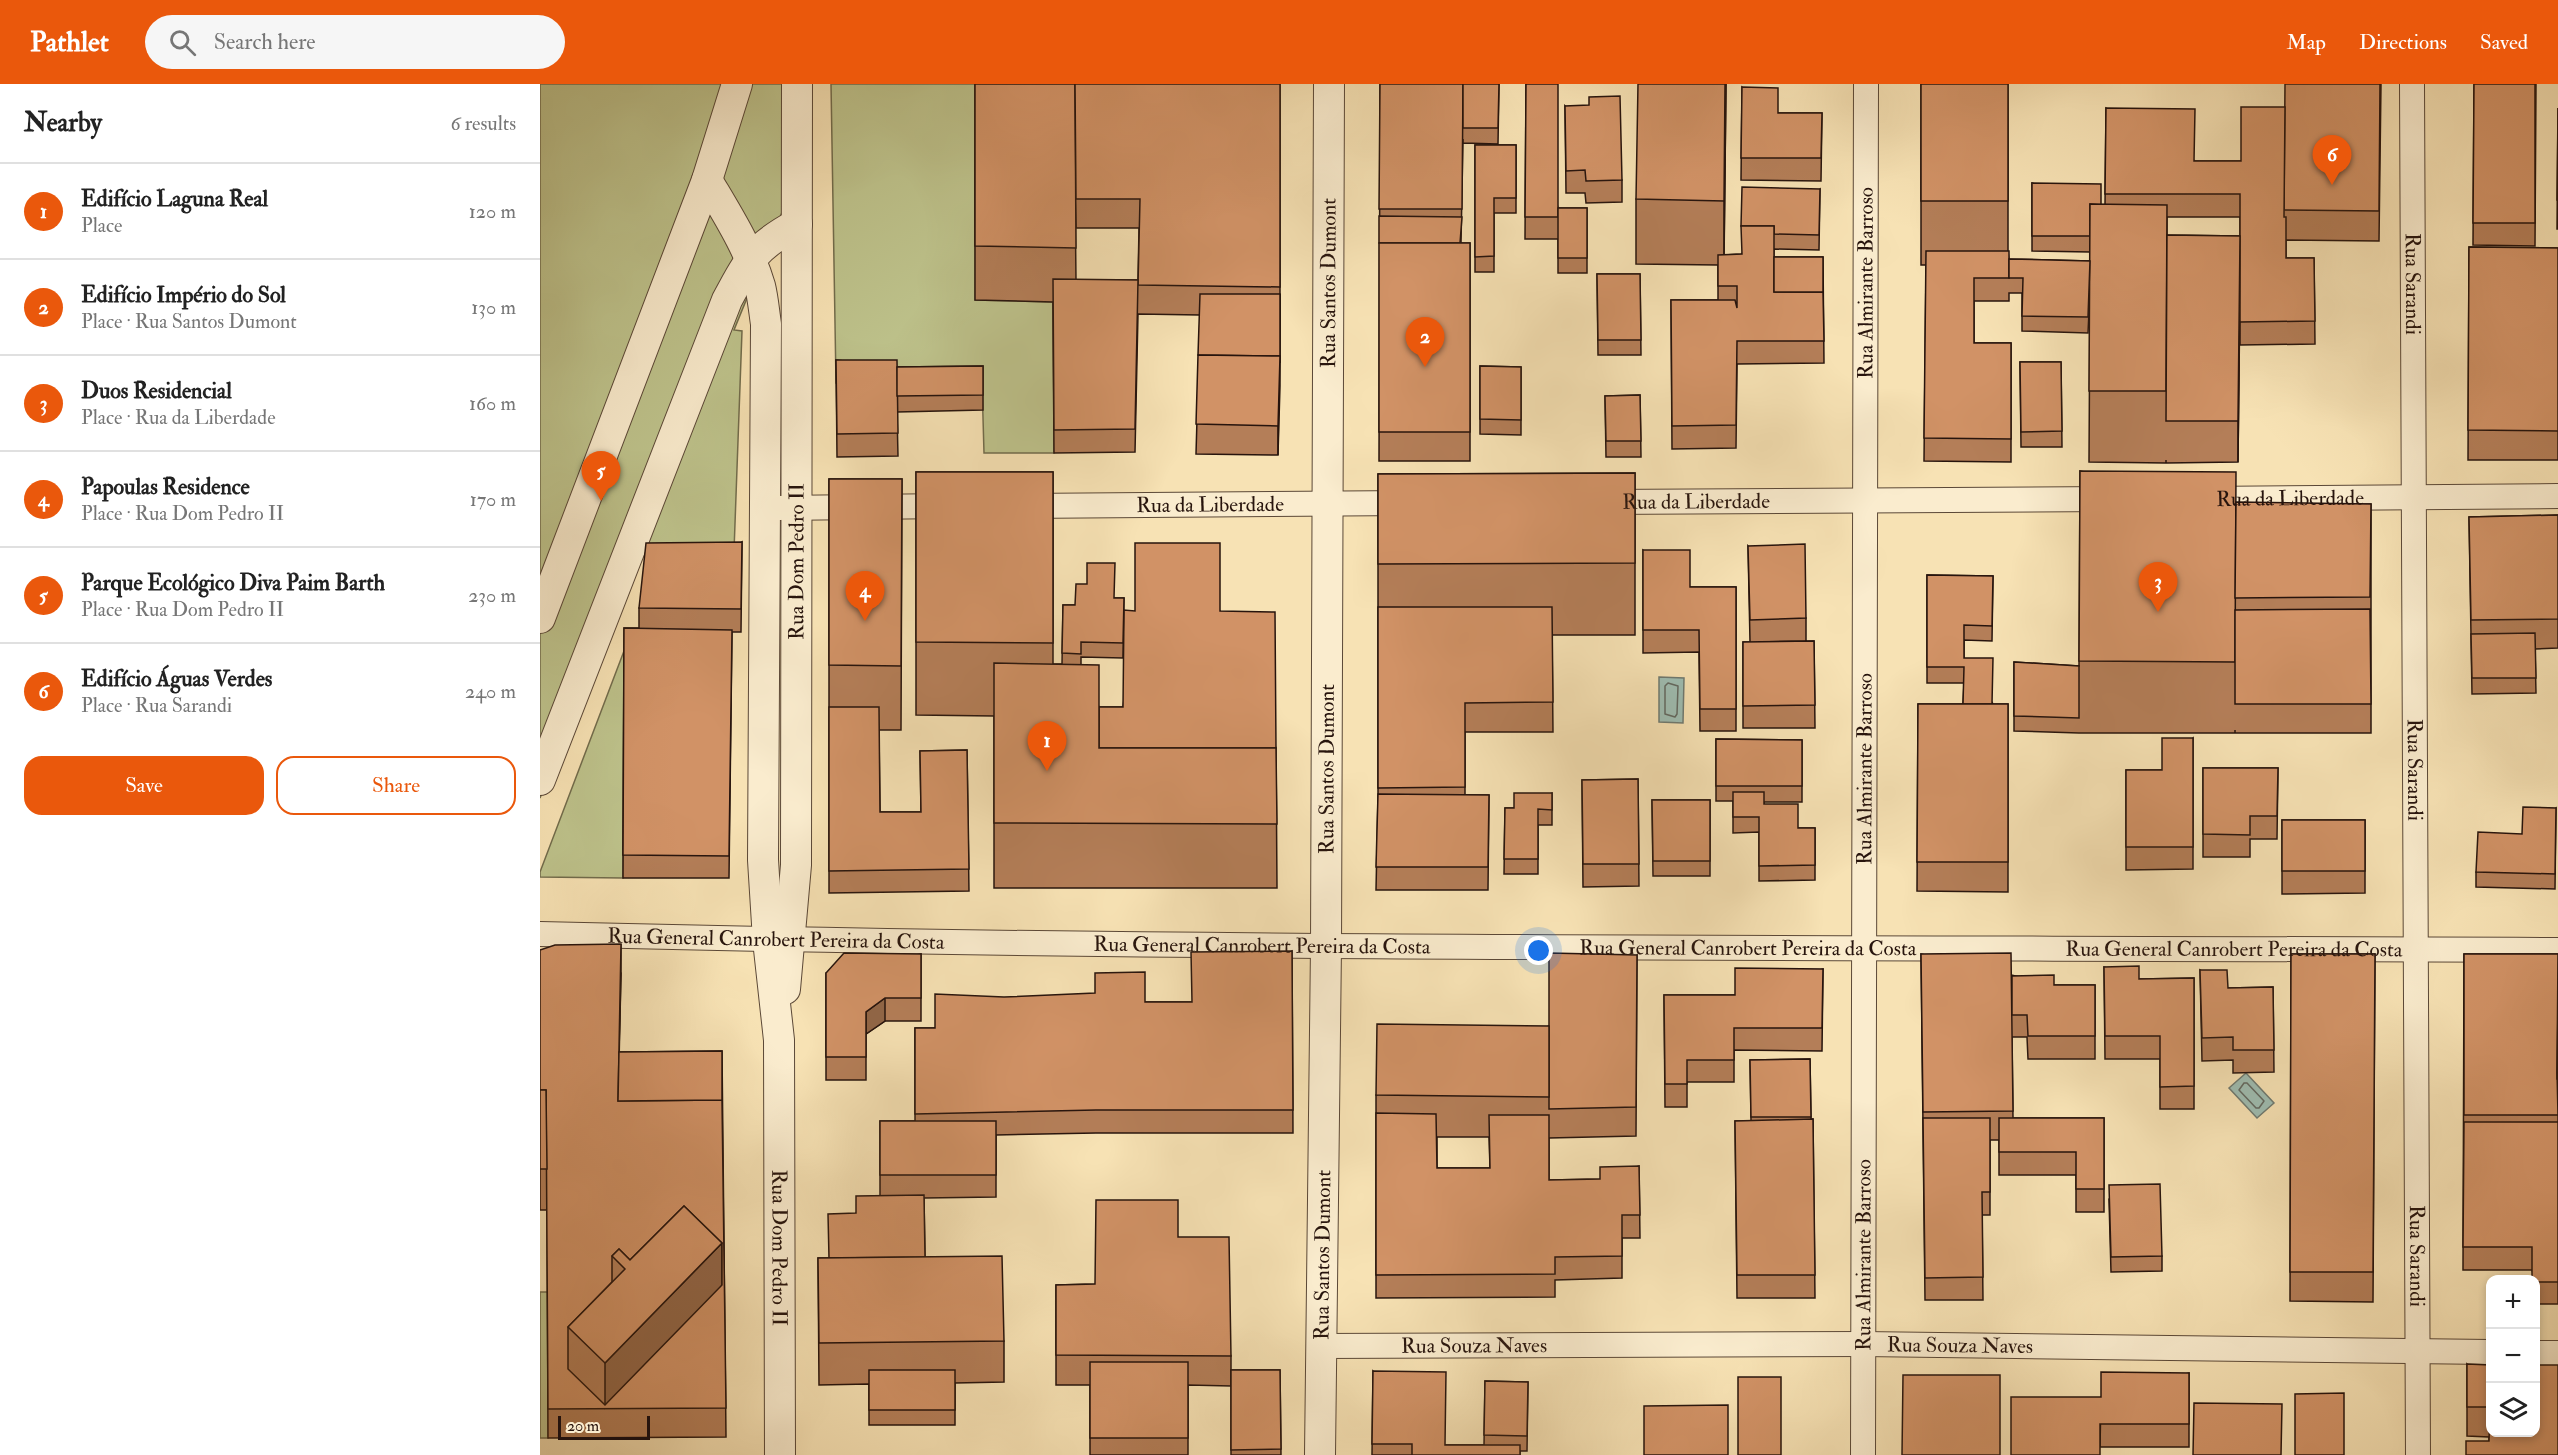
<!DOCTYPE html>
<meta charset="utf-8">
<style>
body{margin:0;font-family:"IM FELL Double Pica",serif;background:#f6f6f6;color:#222}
.controls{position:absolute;right:18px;bottom:18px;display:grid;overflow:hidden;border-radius:12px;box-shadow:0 3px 9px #0003}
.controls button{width:54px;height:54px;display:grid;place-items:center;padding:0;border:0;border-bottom:2px solid #e0e0e0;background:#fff;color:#222;font:30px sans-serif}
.scale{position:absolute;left:18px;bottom:15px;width:92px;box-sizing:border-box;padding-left:6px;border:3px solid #27140d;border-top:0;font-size:16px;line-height:21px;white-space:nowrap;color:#27140d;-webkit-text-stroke:4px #faecce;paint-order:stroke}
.you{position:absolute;left:999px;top:867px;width:21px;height:21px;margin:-15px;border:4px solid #fff;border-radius:50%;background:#1a73e8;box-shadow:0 0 0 9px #1a73e833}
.badge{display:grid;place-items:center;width:39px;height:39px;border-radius:50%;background:#ea580c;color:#fff;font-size:20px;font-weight:700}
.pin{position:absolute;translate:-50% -50px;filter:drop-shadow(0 2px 3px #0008)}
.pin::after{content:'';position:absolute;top:32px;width:21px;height:18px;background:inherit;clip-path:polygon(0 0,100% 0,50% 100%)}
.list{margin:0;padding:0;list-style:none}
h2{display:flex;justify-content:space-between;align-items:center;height:78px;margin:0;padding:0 24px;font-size:26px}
h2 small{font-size:20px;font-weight:400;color:#767676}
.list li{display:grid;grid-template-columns:39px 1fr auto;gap:18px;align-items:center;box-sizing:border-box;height:96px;padding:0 24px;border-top:2px solid #e0e0e0}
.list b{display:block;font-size:22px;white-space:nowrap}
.list p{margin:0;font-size:20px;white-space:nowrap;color:#767676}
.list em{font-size:20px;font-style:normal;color:#767676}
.actions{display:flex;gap:12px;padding:18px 24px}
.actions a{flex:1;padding:14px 0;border:2px solid #ea580c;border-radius:18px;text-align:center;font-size:21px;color:#ea580c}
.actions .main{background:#ea580c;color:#fff}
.icon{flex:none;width:33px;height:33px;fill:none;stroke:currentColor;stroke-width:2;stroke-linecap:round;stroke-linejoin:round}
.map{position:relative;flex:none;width:2018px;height:1371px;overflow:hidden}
header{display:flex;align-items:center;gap:36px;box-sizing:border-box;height:84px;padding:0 30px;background:#ea580c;color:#fff}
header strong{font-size:28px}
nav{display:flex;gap:33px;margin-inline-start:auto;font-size:21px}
.search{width:420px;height:54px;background:#f6f6f6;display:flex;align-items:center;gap:15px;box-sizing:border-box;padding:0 21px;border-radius:33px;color:#767676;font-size:22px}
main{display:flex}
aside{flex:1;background:#fff}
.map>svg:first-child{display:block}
.green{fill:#bec38c;stroke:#726c4c;stroke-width:1.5}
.water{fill:#9ebdb2;stroke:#6e7970;stroke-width:1.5}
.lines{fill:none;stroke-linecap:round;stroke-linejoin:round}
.shore{stroke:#626860;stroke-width:1.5}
.minor-casing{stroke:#5b4837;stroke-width:26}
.tertiary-casing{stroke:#5b4837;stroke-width:32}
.minor{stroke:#faecce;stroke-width:24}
.tertiary{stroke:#faecce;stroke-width:30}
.wall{fill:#b47e58;stroke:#27140d;stroke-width:1.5;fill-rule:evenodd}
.shaded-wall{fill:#926647;stroke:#27140d;stroke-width:1.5}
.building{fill:#d19266;stroke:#27140d;stroke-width:1.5;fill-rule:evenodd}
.labels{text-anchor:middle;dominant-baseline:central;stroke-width:5;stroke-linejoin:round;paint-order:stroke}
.street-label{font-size:21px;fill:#27140d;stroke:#faecce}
</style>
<header>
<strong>Pathlet</strong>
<div class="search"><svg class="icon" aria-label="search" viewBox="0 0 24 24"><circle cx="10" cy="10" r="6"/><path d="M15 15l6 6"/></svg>Search here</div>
<nav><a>Map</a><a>Directions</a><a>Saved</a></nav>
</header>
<main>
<aside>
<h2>Nearby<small>6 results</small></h2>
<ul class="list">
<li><span class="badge">1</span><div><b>Edifício Laguna Real</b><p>Place</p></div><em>120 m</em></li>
<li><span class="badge">2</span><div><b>Edifício Império do Sol</b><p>Place · Rua Santos Dumont</p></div><em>130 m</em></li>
<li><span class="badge">3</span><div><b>Duos Residencial</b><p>Place · Rua da Liberdade</p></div><em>160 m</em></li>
<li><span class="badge">4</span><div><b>Papoulas Residence</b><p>Place · Rua Dom Pedro II</p></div><em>170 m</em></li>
<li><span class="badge">5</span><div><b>Parque Ecológico Diva Paim Barth</b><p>Place · Rua Dom Pedro II</p></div><em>230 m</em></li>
<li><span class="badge">6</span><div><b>Edifício Águas Verdes</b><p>Place · Rua Sarandi</p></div><em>240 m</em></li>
</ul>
<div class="actions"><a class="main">Save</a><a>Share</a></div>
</aside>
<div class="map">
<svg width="2018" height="1371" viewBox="0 0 2018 1371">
<rect width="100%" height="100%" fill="#f7e2b4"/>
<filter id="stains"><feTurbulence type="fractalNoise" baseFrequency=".00333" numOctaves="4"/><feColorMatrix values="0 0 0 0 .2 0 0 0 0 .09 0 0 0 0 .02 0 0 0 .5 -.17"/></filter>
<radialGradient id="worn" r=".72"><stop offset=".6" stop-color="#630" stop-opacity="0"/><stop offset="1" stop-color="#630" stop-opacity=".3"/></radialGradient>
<!-- green -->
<g class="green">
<path d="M0 0H246L245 121 194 246 202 247 194 467H102L0 714Z"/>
<path d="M291 0H436L435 216 513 218 514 369H444L442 298 296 299Z"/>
<path d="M84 567 83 794 0 793V788Z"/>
<rect x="0" y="1208" width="8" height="146"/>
</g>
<!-- water -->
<g class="water">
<path d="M1119 593 1144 594 1143 639 1119 638Z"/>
<path d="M1706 989 1734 1019 1717 1034 1689 1004Z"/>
</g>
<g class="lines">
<!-- shore -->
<g class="shore">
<path d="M1128 599 1138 602 1137 630 1135 633 1125 630V602Z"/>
<path d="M1704 999H1707L1724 1017 1719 1024H1716L1699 1006Z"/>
</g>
<!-- minor casing -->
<g class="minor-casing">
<g id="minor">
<path id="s1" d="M1872 0 1878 1371"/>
<path id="s2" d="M1663 415 2018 412"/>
<path id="s3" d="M1063 418 1572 415"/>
<path id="s4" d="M481 422 870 419"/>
<path d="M238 424 408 422"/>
<path id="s5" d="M0 850C672 867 1345 863 2018 866"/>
<path id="s6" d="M781 1262 1323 1260 1950 1268"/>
<path d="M1996 1269H2018"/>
<path id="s7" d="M1323 1371 1326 0"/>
</g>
</g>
<!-- tertiary casing -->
<g class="tertiary-casing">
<g id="tertiary">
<path id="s8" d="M167 96C187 130 209 164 220 202 223 214 224 227 226 240L223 776 228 856 239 956 240 1371"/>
<path d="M0 534 167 96 197 0"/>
<path d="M0 696 187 216C209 175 215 163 257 140"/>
<path id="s9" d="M245 905 256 781 257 0"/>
<path id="s10" d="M780 1371 786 862 789 0"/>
</g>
</g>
<!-- minor -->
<use href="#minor" class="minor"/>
<!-- tertiary -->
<use href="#tertiary" class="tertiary"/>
</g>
<!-- wall -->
<g class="wall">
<path d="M435 0H740V233L738 371 656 370 660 231 598 230 595 368 514 369 513 218 435 216ZM535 105 536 144H599L598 196H536Z"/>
<path d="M840 0H959L958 60 923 59V55L921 159H930V377H839Z"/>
<path d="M986 0 1018 124H1047V189H1018V155H985Z"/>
<path d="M1186 0 1184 171 1201 170 1280 105 1279 166 1234 165V173H1283L1284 279 1197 280 1196 364 1132 365 1131 216H1178V181L1096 180V115Z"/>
<path d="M1381 0H1468V167L1469 175 1550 177V168L1492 167V99L1561 121H1565L1566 24 1655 77H1701L1745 23 1841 0 1839 157 1746 156V174H1774L1775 260 1700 261V207L1698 378 1626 379V376V379L1549 378 1550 205 1548 249 1482 247V209H1469V217H1434V259H1471V378L1384 377 1386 181H1381ZM1627 133H1700V152L1627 151Z"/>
<path d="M1934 0H1996L1995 162 1933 161Z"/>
<path d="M1202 3 1238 29H1282L1281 97 1201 96Z"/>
<path d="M1025 22 1082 96V118L1046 119 1045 109H1026Z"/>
<path d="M2018 24V145H2017Z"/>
<path d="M935 61H976V129H954V188H935Z"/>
<path d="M1929 163 2018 164V376H1928Z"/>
<path d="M1057 190H1100L1101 271H1058Z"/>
<path d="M296 276 357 283 443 282V326L357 328 358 372 297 373Z"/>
<path d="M1480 278H1521L1522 363H1481Z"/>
<path d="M940 282 981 283V351L940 350Z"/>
<path d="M1100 311 1101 373H1066L1065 312Z"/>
<path d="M1540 387 1696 421 1831 420V649H1695V646V649H1539L1474 647V578L1539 582Z"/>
<path d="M376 388H513V580H522L523 521H535L575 514H584L583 574 541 573V580L559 623H583L595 527H680L736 664 737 804H454V632L376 631Z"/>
<path d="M1095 389V551H1012L1013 648H925V711H949L948 806H836L838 712V390Z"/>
<path d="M289 395H362L361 646H339L340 728H381L380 667 427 666 429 807 289 809Z"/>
<path d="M2018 431V564L1995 565 1996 609 1932 610 1929 433Z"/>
<path d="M202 458 201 548H192L189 794H83L84 544H99V524Z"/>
<path d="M1208 462 1266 534V557L1218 558 1274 557 1275 644H1203V558H1210Z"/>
<path d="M1103 466 1150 503H1196V647H1160L1159 568 1103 569Z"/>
<path d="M1387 491 1453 492 1452 557 1424 556V574L1453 620H1468V808L1377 807 1378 620H1423L1424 599H1387Z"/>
<path d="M1653 654V785L1586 786V686H1622Z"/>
<path d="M1176 655 1262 656V718H1224V720L1258 744H1275V796L1219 797V748L1193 749V717H1176Z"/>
<path d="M1663 684H1738L1737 755H1710V773H1663Z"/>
<path d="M1098 695 1099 802 1043 803 1042 696Z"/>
<path d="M1012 709V741H998V790H964L965 724H974Z"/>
<path d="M1112 716H1170V792H1113Z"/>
<path d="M2016 724 2015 805 1936 803V788L1982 750Z"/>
<path d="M1742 736H1825V809L1742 810Z"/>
<path d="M0 866 81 889 79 968 182 967 186 1353 8 1354 7 1125V1126H0Z"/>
<path d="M752 867 753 1049H556L456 1051V1113L384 1114 385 1173 464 1257V1298L415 1299V1341H329V1300L279 1301 278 1174H289L316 1129 340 1112V1037H375V944H395L605 918H652Z"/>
<path d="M381 870V937H345L326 950V996H286V889Z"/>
<path d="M1381 870 1514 901H1555V975H1488L1487 953H1472L1473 1034H1564V1128H1536V1091H1459V1056H1450V1131H1442L1443 1216H1385Z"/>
<path d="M1751 870H1835L1833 1218 1750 1217Z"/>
<path d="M1924 870H2018V1220H1995V1196L1992 1186H1923Z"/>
<path d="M1097 871 1096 1052 1009 1054V1096L1060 1095 1099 1082 1100 1154H1082V1194L1015 1196V1213L836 1214V1011L1009 942ZM897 1053H949L950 1084H897Z"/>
<path d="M1564 883 1599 895 1654 894V1025H1620V975H1565Z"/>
<path d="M1283 885 1282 967 1194 966V998H1147V1023H1125L1124 911H1195Z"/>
<path d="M1660 886 1688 904 1733 903 1734 988 1693 989V976L1662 977Z"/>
<path d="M1270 975 1271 1035H1273L1275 1214H1197L1195 1037H1211L1210 976Z"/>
<path d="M1569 1116 1622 1172V1187L1571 1188Z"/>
<path d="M638 1153 691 1272V1302L648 1301V1371H550V1301H516V1201L555 1200Z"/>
<path d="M1927 1280 2018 1371 1949 1357V1353L1927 1352Z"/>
<path d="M691 1286H740L741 1371H691Z"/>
<path d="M833 1287 905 1361H944L945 1297 988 1298 987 1367H980V1371H832Z"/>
<path d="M1649 1289V1363H1560L1561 1313Z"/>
</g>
<!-- shaded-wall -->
<g class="shaded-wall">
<path d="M1185 0H1186L1184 181V117Z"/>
<path d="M1700 152V193L1698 378V337Z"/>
<path d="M740 210V302L738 371V342Z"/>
<path d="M81 860V889L78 1024Z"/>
<path d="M345 914V937L326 950V928Z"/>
<path d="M182 1159V1230L65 1324V1279Z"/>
</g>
<!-- building -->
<g class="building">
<path d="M435 0H535L536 164 435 162Z"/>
<path d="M535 0H740V203L598 201 600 115H536Z"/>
<path d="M840 0H923L922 125H839Z"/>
<path d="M923 0H959L958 44H923Z"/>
<path d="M986 0H1018V133H985Z"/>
<path d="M1098 0H1185L1184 117 1096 115Z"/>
<rect x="1381" y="0" width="87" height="117"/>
<path d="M1745 0H1840L1839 127 1744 126Z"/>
<path d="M1934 0H1995V139H1933Z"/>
<path d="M1202 3 1238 4V29H1282L1281 74H1201Z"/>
<path d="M1080 12 1082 96 1046 97 1045 86 1026 87 1025 22 1049 21V13Z"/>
<path d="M1701 23H1745L1744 133H1746V174H1774L1775 237 1700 238V110H1565L1566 24 1655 25 1654 77H1701Z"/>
<path d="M2018 24V116H2017Z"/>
<path d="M935 61H976V114H954V172L935 173Z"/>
<path d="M1492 99 1561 100V121L1550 120V152H1492Z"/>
<path d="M1202 103 1280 105 1279 151 1234 150V142H1201Z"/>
<path d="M1550 120 1627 121 1626 307H1549Z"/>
<rect x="1018" y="124" width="29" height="50"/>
<path d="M839 132 922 133 920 159H839Z"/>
<path d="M1201 142H1234V208H1283L1284 257H1197L1196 341 1132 342 1131 216H1195L1197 224V202H1178V171L1202 170Z"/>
<path d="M1627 151 1700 152 1698 337H1626Z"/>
<rect x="839" y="159" width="91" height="189"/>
<path d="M1929 163 2018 164V347L1928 346Z"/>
<path d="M1386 167H1469V194H1434V259H1471V355L1384 354Z"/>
<rect x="1234" y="173" width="49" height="35"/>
<path d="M1469 175 1550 177 1548 233 1482 232 1483 194H1469Z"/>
<path d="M1057 190H1100L1101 256H1058Z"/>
<path d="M513 195 598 196 595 345 514 346Z"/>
<path d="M660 210H740V279V272L658 271Z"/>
<path d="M658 271 740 272 738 342 656 340Z"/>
<path d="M296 276H357L358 349 297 350Z"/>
<path d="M1480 278H1521L1522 347 1481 348Z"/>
<path d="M443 282V311L357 312V283Z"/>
<path d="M940 282 981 283V336L940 335Z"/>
<path d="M1100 311 1101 357H1066L1065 312Z"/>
<path d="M1540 387 1696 388 1695 578 1539 577Z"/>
<path d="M376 388H513V559L376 558Z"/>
<path d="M1095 389V479L838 480V390Z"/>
<path d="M289 395H362L361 582 289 581Z"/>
<path d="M1696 418 1831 420 1830 513 1695 514Z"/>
<path d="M2018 431V535L1931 536 1929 433Z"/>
<path d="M202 458 201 525 99 524 106 459Z"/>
<path d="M595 459H680V527L735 528 736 664H559V623H583L584 526 595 527Z"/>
<path d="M1265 460 1266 534 1210 536 1208 462Z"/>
<path d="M1103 466H1150V503H1196V625H1160L1159 546H1103Z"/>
<path d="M547 479H575L574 514H584L583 559 541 558V570L522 569 523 521H535L536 500H547Z"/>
<path d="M1387 491 1453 492 1452 542 1424 541V574H1453L1452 620H1423L1424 583H1387Z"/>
<path d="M838 523H1012L1013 618 925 619V703L838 704Z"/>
<path d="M1830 525 1831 620H1695V526Z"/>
<path d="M84 544 192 546 189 772 83 771Z"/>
<path d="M1995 549 1996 594H1932L1931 550Z"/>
<path d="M1274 557 1275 621 1203 622V558Z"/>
<path d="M1474 578 1539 582V634L1474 632Z"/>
<path d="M454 579 559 581V664H736L737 740 454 739Z"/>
<path d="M1378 620H1468V778H1377Z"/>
<path d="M289 623H339L340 728H381L380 667 427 666 429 785 289 787Z"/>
<path d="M1622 654H1653V763H1586V686H1622Z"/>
<path d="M1176 655 1262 656V702H1176Z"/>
<path d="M1663 684H1738L1737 732H1710V751L1663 750Z"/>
<path d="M1098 695 1099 780H1043L1042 696Z"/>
<path d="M1193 708H1224V720H1258V744H1275V781L1219 782V733H1193Z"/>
<path d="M974 709H1012V726L998 725V775H964L965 724H974Z"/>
<path d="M838 710 949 711 948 783H836Z"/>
<path d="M1112 716H1170V777H1113Z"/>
<path d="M1983 723 2016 724 2015 790 1936 788 1938 748 1982 750Z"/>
<rect x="1742" y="736" width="83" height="51"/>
<path d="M81 860 78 1017 182 1016 186 1324 8 1325 6 1006H0V866L15 861ZM144 1122 182 1159V1201L65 1321 28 1285V1243L72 1198V1172L79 1165 90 1176Z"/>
<path d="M752 867 753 1026H556L375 1030V944H395V910L464 913 555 909V889L605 888V918H652L651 868Z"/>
<path d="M304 869 381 870V914H345L326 928V973H286V889Z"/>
<path d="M1009 869 1097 871 1096 1023 1009 1025Z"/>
<path d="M1471 869 1473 1027 1383 1028 1381 870Z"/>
<path d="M1751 870H1835L1833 1188H1750Z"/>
<path d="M1924 870H2018L2017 988 2018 1031H1924Z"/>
<path d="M1599 882V895L1654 894V1002L1620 1003V952H1565L1564 883Z"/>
<path d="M1195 884 1283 885 1282 944H1194V976H1147V1000H1125L1124 911H1195Z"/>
<path d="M1660 886H1687L1688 904 1733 903 1734 966H1693V953L1662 954Z"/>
<path d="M1514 891V901H1555V952H1488L1487 931H1472V892Z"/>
<path d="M2018 922V995H2017V990Z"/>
<path d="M837 940 1009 942V1013L836 1011Z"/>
<path d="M182 967V1016L78 1017 79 968Z"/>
<path d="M1270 975 1271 1033H1211L1210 976Z"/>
<path d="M0 1006H6L7 1085H0Z"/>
<path d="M836 1029 896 1030 897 1084H950L949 1031H1009V1096L1060 1095V1083L1099 1082 1100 1131H1082V1172L1015 1173V1190L836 1191Z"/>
<path d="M1383 1034H1450V1108H1442L1443 1193 1385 1194Z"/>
<path d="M1459 1034H1564V1105H1536V1068H1459Z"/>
<path d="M1273 1035 1275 1191H1197L1195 1037Z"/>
<rect x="340" y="1037" width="116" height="54"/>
<path d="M1924 1038H2018V1198H1995V1196H1992V1163H1923Z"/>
<path d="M1620 1100 1622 1172 1571 1173 1569 1101Z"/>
<path d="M384 1111 385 1173 289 1174 288 1130 316 1129V1112Z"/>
<path d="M556 1116H638V1153H689L691 1272 516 1271V1201L555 1200Z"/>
<path d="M144 1122 182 1159 65 1279 28 1243 85 1185 72 1172 79 1165 90 1176Z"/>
<path d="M462 1172 464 1257 279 1259 278 1174Z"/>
<rect x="550" y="1278" width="98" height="76"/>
<path d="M1927 1280 1950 1281V1348H1995V1281H2018V1371H1926V1357H1949L1950 1323H1927Z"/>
<rect x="329" y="1286" width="86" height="40"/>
<path d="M691 1286H740L741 1365 691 1366Z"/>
<path d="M833 1287 906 1288 905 1361H980V1371H872V1360H832Z"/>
<path d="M1561 1288 1649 1289V1340H1560V1371H1471V1313H1561Z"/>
<path d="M1363 1291H1460V1371H1362Z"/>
<rect x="1198" y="1293" width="43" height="78"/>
<path d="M945 1297 988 1298 987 1352 944 1351Z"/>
<path d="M1804 1309V1371H1755V1310Z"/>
<path d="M1654 1319 1742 1320 1741 1371H1653Z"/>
<path d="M1188 1321V1371H1104V1322Z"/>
</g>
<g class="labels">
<!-- street labels -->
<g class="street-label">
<text stroke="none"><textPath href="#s10" startOffset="1172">Rua Santos Dumont</textPath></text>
<text stroke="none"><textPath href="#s7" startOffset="1172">Rua Almirante Barroso</textPath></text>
<text stroke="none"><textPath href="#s1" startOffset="200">Rua Sarandi</textPath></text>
<text stroke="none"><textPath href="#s2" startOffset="87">Rua da Liberdade</textPath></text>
<text stroke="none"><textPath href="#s3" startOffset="93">Rua da Liberdade</textPath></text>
<text stroke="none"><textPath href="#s4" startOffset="189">Rua da Liberdade</textPath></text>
<text stroke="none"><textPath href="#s9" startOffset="428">Rua Dom Pedro II</textPath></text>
<text stroke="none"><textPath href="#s10" startOffset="686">Rua Santos Dumont</textPath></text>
<text stroke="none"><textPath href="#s7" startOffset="686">Rua Almirante Barroso</textPath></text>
<text stroke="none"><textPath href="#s1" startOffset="686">Rua Sarandi</textPath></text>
<text stroke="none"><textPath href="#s5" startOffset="236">Rua General Canrobert Pereira da Costa</textPath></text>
<text stroke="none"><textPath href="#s5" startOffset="722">Rua General Canrobert Pereira da Costa</textPath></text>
<text stroke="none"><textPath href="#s5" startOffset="1208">Rua General Canrobert Pereira da Costa</textPath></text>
<text stroke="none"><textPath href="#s5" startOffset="1694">Rua General Canrobert Pereira da Costa</textPath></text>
<text stroke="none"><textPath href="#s8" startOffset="1082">Rua Dom Pedro II</textPath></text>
<text stroke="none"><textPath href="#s10" startOffset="200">Rua Santos Dumont</textPath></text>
<text stroke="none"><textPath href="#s7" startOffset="200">Rua Almirante Barroso</textPath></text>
<text stroke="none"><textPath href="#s1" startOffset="1172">Rua Sarandi</textPath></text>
<text stroke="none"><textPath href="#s6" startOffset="639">Rua Souza Naves</textPath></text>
<text stroke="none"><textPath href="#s6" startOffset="153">Rua Souza Naves</textPath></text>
</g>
</g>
<rect width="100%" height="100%" filter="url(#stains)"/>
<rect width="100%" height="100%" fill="url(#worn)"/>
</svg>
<div class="controls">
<button>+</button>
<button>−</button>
<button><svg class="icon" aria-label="layers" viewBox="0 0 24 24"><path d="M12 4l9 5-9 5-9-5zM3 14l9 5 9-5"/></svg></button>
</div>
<div class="scale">20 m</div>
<div class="you"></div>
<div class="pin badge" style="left:507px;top:687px">1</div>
<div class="pin badge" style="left:885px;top:283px">2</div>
<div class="pin badge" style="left:1618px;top:528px">3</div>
<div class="pin badge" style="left:325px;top:537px">4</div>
<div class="pin badge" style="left:61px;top:417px">5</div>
<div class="pin badge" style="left:1792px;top:101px">6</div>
</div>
</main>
